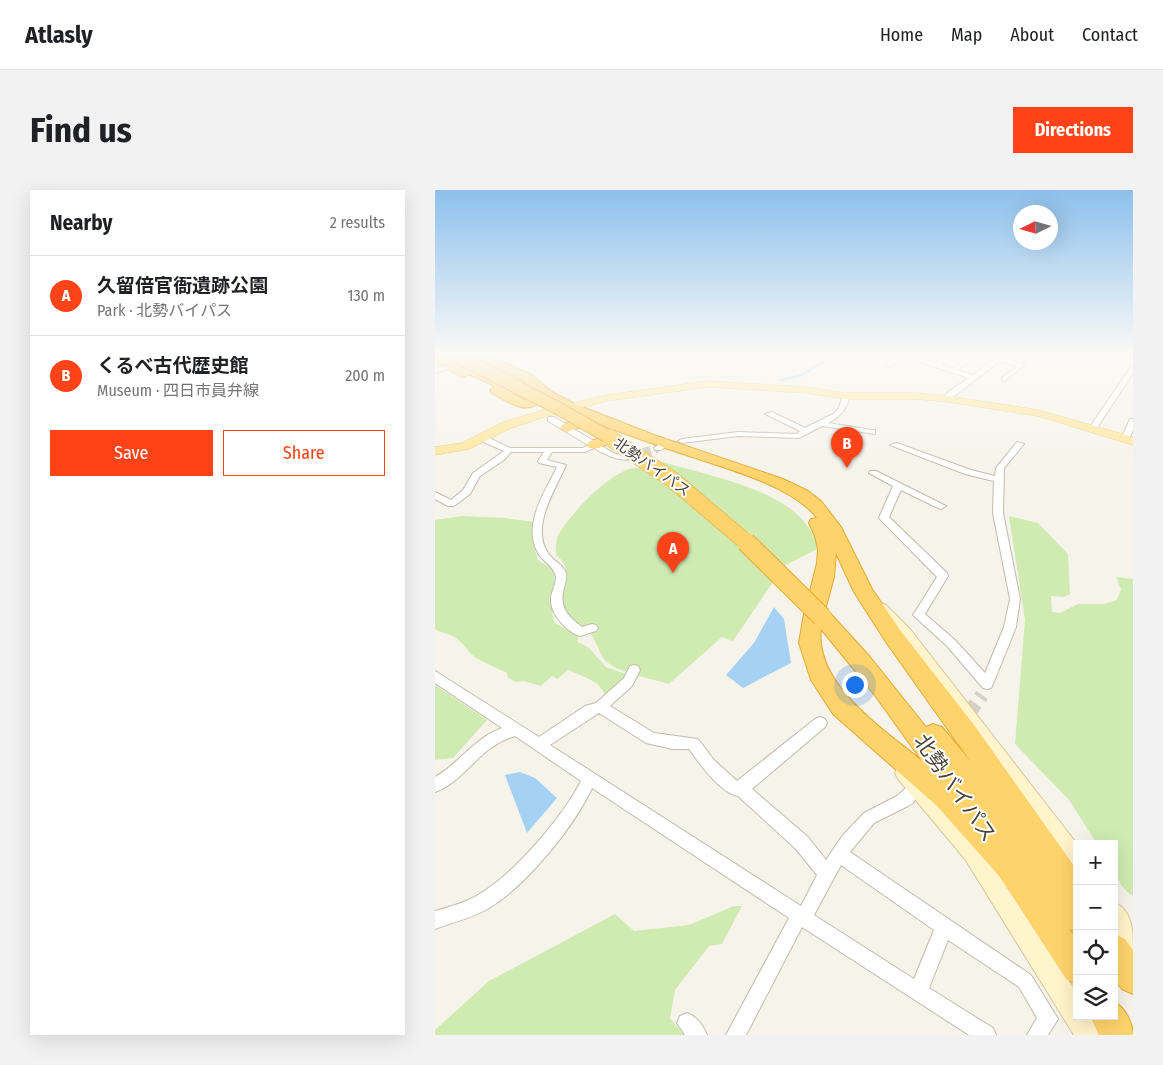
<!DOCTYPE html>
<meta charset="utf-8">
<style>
body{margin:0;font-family:"Fira Sans Condensed","Noto Sans JP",sans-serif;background:#f2f2f2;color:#202124}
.controls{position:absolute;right:15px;bottom:15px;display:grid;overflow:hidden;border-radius:0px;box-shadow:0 5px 20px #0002}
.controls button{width:45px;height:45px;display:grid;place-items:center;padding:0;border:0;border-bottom:1px solid #e0e0e0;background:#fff;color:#202124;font:25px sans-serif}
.compass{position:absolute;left:578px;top:15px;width:45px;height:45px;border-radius:50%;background:#fff;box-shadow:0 5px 20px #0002;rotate:265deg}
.you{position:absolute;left:419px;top:494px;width:18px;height:18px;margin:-12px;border:4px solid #fff;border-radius:50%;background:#1a73e8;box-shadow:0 0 0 8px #1a73e833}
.badge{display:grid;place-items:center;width:32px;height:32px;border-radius:50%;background:#ff4318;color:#fff;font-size:16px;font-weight:700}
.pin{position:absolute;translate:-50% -41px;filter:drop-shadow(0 1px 2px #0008)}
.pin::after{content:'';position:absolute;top:26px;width:18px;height:15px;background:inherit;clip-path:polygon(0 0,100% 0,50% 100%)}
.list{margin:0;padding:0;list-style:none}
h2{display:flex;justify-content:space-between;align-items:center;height:65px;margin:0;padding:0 20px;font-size:21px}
h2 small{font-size:16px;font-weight:400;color:#757577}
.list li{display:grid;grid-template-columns:32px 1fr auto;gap:15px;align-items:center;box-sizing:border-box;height:80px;padding:0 20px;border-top:1px solid #e0e0e0}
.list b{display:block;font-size:19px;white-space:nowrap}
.list p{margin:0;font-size:16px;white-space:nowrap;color:#757577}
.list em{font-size:16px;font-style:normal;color:#757577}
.actions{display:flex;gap:10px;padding:15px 20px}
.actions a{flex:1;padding:11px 0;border:1px solid #ff4318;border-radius:0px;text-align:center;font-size:18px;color:#ff4318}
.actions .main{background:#ff4318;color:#fff}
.icon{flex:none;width:28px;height:28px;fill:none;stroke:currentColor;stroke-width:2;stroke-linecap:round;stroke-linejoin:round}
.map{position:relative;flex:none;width:698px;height:845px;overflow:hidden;border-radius:0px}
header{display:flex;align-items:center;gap:30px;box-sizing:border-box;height:70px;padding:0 25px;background:#fff;border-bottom:1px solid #e0e0e0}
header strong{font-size:24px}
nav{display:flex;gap:28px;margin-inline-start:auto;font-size:18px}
.intro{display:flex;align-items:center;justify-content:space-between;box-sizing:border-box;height:120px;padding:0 30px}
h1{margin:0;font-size:35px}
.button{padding:12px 22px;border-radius:0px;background:#ff4318;color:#fff;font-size:18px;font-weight:700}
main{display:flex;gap:30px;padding:0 30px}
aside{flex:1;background:#fff;border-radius:0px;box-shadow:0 5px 20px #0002}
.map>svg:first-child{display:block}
.green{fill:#cfebb2}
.water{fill:#a5d1f4}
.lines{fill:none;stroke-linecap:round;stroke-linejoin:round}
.stream{stroke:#a5d1f4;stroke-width:2.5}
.street-tunnel-far1{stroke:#d4d0c6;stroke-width:9;stroke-dasharray:9 4.5;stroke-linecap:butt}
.street-tunnel{stroke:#d4d0c6;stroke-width:14;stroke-dasharray:14 7;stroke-linecap:butt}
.street-casing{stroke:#c2bbac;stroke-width:2}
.secondary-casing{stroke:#d7c899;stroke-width:2}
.primary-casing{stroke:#e9c665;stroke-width:1}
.highway-casing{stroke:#e4aa36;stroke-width:2}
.street{fill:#fff;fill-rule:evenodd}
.secondary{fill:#fff4cb;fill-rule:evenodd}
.primary{fill:#ffe69a;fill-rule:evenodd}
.highway{fill:#ffd36c;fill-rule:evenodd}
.highway-bridge-far2-casing{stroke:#e4aa36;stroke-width:14;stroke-linecap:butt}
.highway-bridge-far1-casing{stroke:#e4aa36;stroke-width:17;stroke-linecap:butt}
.highway-bridge-casing{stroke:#e4aa36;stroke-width:21;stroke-linecap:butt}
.highway-bridge-far2{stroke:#ffd36c;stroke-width:12}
.highway-bridge-far1{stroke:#ffd36c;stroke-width:16}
.highway-bridge{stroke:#ffd36c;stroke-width:19}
.labels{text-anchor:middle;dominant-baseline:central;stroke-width:4;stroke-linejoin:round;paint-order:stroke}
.far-street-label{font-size:15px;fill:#4a4438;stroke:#fff}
.near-street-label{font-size:21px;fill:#4a4438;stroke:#fff}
</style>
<header>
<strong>Atlasly</strong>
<nav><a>Home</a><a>Map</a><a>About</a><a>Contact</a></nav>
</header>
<div class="intro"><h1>Find us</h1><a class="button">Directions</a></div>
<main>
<aside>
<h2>Nearby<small>2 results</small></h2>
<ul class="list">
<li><span class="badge">A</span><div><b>久留倍官衙遺跡公園</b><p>Park · 北勢バイパス</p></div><em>130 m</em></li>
<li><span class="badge">B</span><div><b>くるべ古代歴史館</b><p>Museum · 四日市員弁線</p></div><em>200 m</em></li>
</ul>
<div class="actions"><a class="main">Save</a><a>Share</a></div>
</aside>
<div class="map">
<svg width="698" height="845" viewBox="0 0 698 845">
<rect width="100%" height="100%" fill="#f6f3ea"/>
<!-- green -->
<g class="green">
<path d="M228 272C273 286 347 298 374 338 379 345 382 351 382 359L349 376 298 451 287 447 234 494C218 489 178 482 169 469 163 461 161 449 154 442 144 431 129 427 124 412 129 393 139 379 121 365 121 359 120 351 123 346 133 326 175 281 199 278 203 277 209 280 214 281Z"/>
<path d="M27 326 70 328 99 332 98 352 103 370C107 373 113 376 116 379 126 390 112 416 120 433L143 446V452L153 457 171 477 193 485 170 505C165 491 147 486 133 480L122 489 117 486 106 496 89 491 81 492 73 488 72 483C62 478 52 474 43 469 33 464 29 453 21 448 15 443 7 444 0 439V330Z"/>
<path d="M574 326 603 333 633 364 635 404 629 407 616 406 617 422 625 423 643 414H669L682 410 686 399 681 387 698 389V706C679 695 679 673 679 654H662L634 610 580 554 590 430Z"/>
<path d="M0 495 52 530 18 568 0 570Z"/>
<path d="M299 716H307L287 754 274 756 240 800 235 828 249 845H0V840L54 791 180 724 199 741 254 735Z"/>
</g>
<!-- water -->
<g class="water">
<path d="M339 417 349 429 356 473 308 498 291 485 319 453Z"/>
<path d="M85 582 100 588 122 608 92 643 70 585Z"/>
</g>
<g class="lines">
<!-- stream -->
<path class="stream" d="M346 190 367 185 397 166"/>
<!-- street-tunnel-far1 -->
<path class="street-tunnel-far1" d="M207 263 223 258"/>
<!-- street-tunnel -->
<path class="street-tunnel" d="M508 559 547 505"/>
<!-- street casing -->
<g class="street-casing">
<g id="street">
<path d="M388 166H396L390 169 387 167Z"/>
<path d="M439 166H446L439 171H435V169Z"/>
<path d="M463 166H477L501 173 512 166H519L507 175 517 178 530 170H534V172L523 180 538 185 564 166H571L569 168 590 175 569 191 567 190V188L582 176 565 171 513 211 509 209 513 202 534 188 470 167 454 176H450V174Z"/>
<path d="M585 166 604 168 607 166H613L605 172Z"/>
<path d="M16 174 19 176 18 177 0 183V179Z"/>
<path d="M698 176V183L662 238 655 240 654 238 696 177Z"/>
<path d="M408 204 415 206C411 220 406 226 393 233L437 240H440V244L387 236 364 248 303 246 247 253 243 251 247 249 303 242 362 244 365 241 330 224 337 222 370 238 398 224 404 218Z"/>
<path d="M113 227H119L180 264 203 263 207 265C192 275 173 267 159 258L150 262H117L112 270 131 275C121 299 95 336 113 363 118 371 128 374 131 383 132 388 130 394 129 398 124 417 132 426 147 437L157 434 161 435 163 438 161 441 145 446C132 442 115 424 116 409 116 402 121 395 121 387 120 377 107 371 103 363 87 334 110 302 122 277L104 273 103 271 109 262H76L69 270 45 286 35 304 19 316H13L0 309V302L16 310 28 300 38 283 69 261 44 250V246H50L75 258H148L153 255 113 231Z"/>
<path d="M695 229H698V240L693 251H687L686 249Z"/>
<path d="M582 252 589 254 569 278 568 323 585 409 581 437 558 494 556 498 552 499 548 498 512 456 478 425 502 387 444 328 458 296 434 283 435 281H441L511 316 506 319 503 318 466 300 454 327 512 383 513 386 490 424 520 450 550 483 569 437 575 409 558 323 559 291 530 284 455 255 462 253 536 280 560 286 561 278Z"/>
<path d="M223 255H229L230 257 226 260H220L219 258Z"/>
<path d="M199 475 203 476 205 480 197 496 175 516 219 543 263 549 279 570 302 591 380 529 385 527 390 529 392 533 390 537 317 599 373 647 391 670 408 645 429 623 462 606 471 598 476 596 481 598 483 603 478 613 473 616 439 633 415 662 596 785 623 829 613 845H592L602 828 584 797 513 750 494 798 558 838 561 845H534L367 737 311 845H291L354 728 157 598C139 637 91 696 54 718 38 728 18 732 0 739V721C14 717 30 713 43 705 79 684 127 628 146 591L80 546C42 557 34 589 0 602V587C25 573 39 548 67 538L0 493V481L104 547 150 516 161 513 189 488 195 476ZM164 523 211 553 238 559H254C265 574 284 602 303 606L361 659 382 685 366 716 115 555ZM406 675 499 740 479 789 379 725Z"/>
<path d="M252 823C262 827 268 835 272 845H250L242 833 245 826Z"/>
</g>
</g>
<!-- secondary casing -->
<g class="secondary-casing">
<g id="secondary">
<path d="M446 413 451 415 475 439 642 654V683L634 680 465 447 441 423 439 419 441 415Z"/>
<path d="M470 574 477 577 544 655 642 803V826H657L667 845H639L530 669 463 589 460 583 463 577Z"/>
<path d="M679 712C698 721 698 741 698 761 676 752 679 732 679 712Z"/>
</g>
</g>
<!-- primary casing -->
<g class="primary-casing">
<path id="primary" d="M273 191 371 197 411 203H482L513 206 603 220 698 247V255L603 226 513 212 482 209H411L371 203 273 197 172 211 112 226 74 239 34 259 0 265V257L27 253 66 233 108 220 172 205Z"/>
</g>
<!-- highway casing -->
<g class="highway-casing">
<g id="highway">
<path d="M0 166H6L14 170 15 167H23L49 183 84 197 86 200 84 203H76L90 210 105 205 87 190 39 166H53L95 184 117 202 140 214 219 245 348 289 373 301 386 311 406 337 437 399 465 440 539 535 642 680V742L634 739 642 750V794L631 789 565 687 502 616 398 524 376 490 364 453 368 429 382 373 383 359 380 346 374 333 376 329 382 328C357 294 279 275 239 261 196 246 151 231 111 209 90 226 77 214 57 203L55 200 60 196 34 184 29 187 25 186 0 172ZM401 363 419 402 451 452 536 572 507 537 498 534 491 537 435 467 394 422 390 420 399 387ZM386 439 439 504 487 571C450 540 379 495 386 439Z"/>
<path d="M146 228 151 229 153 232 151 235 132 242 125 238 127 235Z"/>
<path d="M176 243 181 244 183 247 181 250 164 258H154L152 255 154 252Z"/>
<path d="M679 744 690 749 698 760V804L687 799 679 788Z"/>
<path d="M679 812C690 817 698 834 698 845H664L655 826H679Z"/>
</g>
</g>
<!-- street -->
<use href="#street" class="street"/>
<!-- secondary -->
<use href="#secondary" class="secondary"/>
<!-- primary -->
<use href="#primary" class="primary"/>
<!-- highway -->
<use href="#highway" class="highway"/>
<!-- highway-bridge-far2 casing -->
<g class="highway-bridge-far2-casing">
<path id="highway-bridge-far2" d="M21 166 119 216 177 249"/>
</g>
<!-- highway-bridge-far1 casing -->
<g class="highway-bridge-far1-casing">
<path id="highway-bridge-far1" d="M175 248 238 290 312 353"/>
</g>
<!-- highway-bridge casing -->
<g class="highway-bridge-casing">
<path id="highway-bridge" d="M311 352 387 427"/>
</g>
<!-- highway-bridge-far2 -->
<use href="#highway-bridge-far2" class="highway-bridge-far2"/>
<!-- highway-bridge-far1 -->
<use href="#highway-bridge-far1" class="highway-bridge-far1"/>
<!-- highway-bridge -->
<use href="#highway-bridge" class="highway-bridge"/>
</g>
<!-- sky -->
<linearGradient id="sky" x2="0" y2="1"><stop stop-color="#8dc0ed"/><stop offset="0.58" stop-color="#fbfaf6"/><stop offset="1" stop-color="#fbfaf6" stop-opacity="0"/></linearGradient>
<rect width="698" height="284" fill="url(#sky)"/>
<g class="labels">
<!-- far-street labels -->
<g class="far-street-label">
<text transform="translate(217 277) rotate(35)">北勢バイパス</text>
</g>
<!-- near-street labels -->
<g class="near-street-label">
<text transform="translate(520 598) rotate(55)">北勢バイパス</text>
</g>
</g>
</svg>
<div class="controls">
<button>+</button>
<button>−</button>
<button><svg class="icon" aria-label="locate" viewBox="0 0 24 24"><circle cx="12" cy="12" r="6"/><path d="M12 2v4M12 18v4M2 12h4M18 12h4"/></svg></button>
<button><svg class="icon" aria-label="layers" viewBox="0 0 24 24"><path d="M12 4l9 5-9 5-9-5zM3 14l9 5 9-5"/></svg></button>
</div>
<svg class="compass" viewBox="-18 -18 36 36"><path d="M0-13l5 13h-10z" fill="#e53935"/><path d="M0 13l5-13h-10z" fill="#757577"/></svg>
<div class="you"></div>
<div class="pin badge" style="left:238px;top:383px">A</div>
<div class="pin badge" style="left:412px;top:278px">B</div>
</div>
</main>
